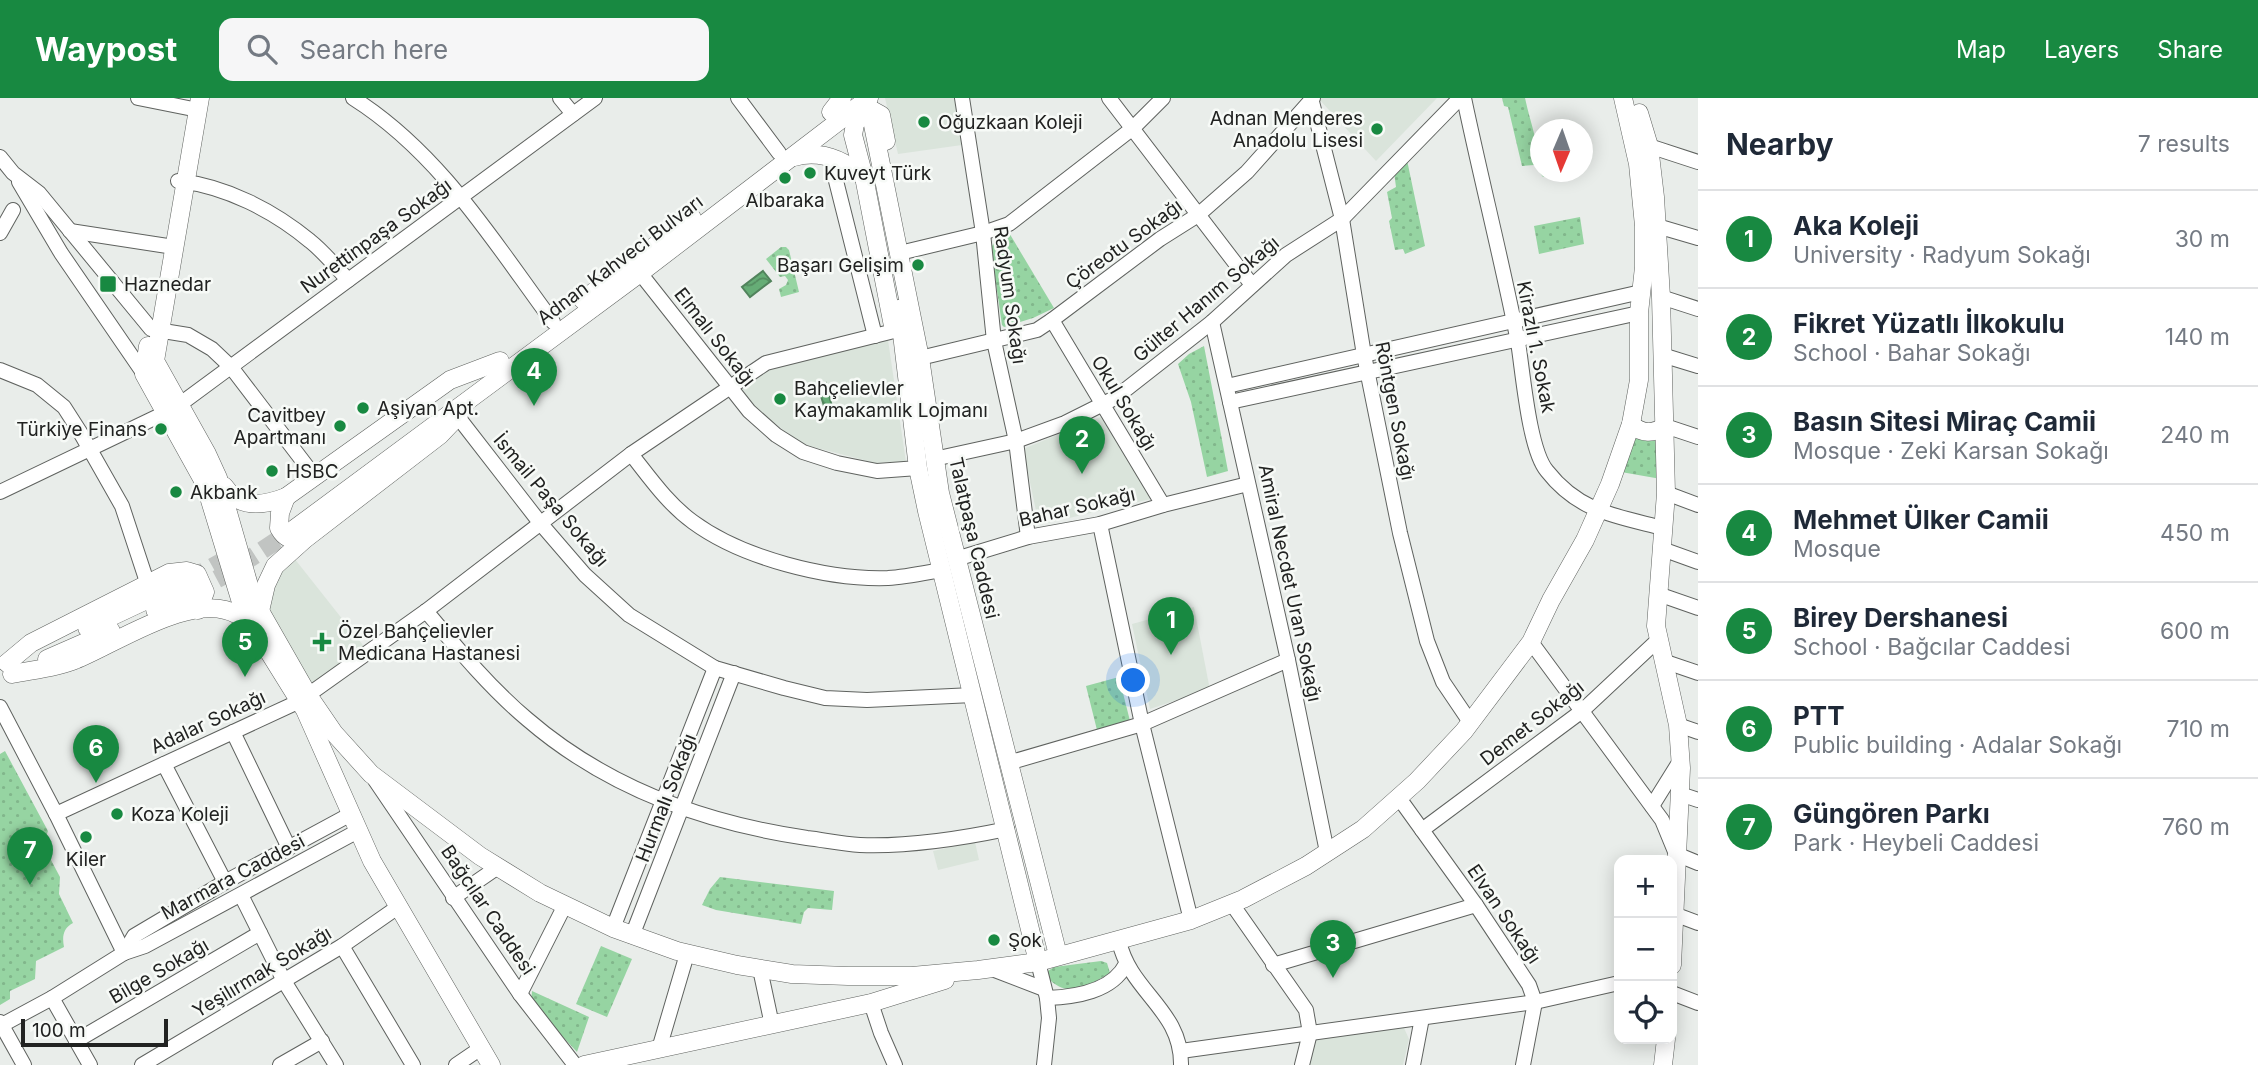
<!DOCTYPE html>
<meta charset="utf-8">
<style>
body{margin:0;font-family:Inter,sans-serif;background:#f6f6f7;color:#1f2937}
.controls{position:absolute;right:21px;bottom:21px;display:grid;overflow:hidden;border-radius:14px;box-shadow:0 4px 18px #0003}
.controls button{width:63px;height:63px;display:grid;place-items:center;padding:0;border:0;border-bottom:2px solid #e0e1e3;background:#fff;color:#1f2937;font:35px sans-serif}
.compass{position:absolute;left:1530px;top:21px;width:63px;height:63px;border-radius:50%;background:#fff;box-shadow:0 4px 18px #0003;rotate:182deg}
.scale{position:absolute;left:21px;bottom:18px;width:147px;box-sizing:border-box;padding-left:7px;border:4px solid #212221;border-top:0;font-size:19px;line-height:24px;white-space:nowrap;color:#212221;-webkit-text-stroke:5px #f7faf7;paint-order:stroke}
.you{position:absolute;left:1134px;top:583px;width:24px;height:24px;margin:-18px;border:5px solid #fff;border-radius:50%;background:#1a73e8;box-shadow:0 0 0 10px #1a73e833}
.badge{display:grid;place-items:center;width:46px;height:46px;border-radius:50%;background:#188941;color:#fff;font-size:23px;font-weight:700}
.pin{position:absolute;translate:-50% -58px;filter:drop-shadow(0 2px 4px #0008)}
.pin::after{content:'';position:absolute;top:37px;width:24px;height:21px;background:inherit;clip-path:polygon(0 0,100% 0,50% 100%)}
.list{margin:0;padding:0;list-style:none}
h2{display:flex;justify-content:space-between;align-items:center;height:91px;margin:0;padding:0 28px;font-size:30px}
h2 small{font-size:23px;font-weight:400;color:#747a83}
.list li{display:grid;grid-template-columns:46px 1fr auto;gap:21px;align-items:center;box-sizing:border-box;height:98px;padding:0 28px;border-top:2px solid #e0e1e3}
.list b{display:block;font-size:26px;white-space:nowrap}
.list p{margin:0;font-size:23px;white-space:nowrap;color:#747a83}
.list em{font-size:23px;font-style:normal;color:#747a83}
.icon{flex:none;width:38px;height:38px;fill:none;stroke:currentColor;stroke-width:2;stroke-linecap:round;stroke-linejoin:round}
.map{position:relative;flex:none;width:1698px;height:967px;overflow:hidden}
header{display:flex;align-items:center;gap:42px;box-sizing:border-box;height:98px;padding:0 35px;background:#188941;color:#fff}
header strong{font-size:33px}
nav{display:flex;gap:38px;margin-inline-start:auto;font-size:24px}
.search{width:490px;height:63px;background:#f6f6f7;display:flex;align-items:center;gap:18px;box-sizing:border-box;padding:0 24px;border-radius:14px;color:#747a83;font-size:26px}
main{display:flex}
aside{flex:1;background:#fff}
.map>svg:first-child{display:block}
.built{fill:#dae4db}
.grass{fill:url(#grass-dots)}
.water{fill:url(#water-waves);stroke:#51835c;stroke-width:2}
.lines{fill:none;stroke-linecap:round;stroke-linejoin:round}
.major-tunnel{stroke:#c1c4c2;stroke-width:18;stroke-dasharray:18 9;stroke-linecap:butt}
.minor-casing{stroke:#5f625f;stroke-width:16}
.major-casing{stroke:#5f625f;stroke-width:19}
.minor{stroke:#fff;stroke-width:14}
.major{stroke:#fff;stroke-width:18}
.poi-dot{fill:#188941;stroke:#f7faf7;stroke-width:2.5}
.labels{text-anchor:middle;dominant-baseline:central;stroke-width:5;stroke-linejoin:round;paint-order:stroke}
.poi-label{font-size:19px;fill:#212221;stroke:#f7faf7;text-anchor:start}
.street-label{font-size:19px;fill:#212221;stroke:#f7faf7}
</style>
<header>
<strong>Waypost</strong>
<div class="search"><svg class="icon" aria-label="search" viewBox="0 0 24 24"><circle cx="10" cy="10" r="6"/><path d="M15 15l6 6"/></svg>Search here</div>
<nav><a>Map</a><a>Layers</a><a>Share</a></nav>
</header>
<main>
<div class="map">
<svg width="1698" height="967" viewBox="0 0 1698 967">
<defs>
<pattern id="grass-dots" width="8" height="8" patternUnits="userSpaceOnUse" patternTransform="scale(1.75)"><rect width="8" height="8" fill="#96d4a2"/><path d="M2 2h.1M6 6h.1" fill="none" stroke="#81b68b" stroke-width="1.8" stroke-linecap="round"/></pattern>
<pattern id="water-waves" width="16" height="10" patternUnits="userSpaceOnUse" patternTransform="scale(1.75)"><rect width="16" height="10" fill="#66ad76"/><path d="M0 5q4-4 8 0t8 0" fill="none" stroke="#548c60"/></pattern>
</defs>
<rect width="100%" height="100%" fill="#e9edea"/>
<!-- built -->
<g class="built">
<path d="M885 0H954L962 47 898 56Z"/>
<path d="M1318 0H1437L1376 63Z"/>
<path d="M888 242 906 364 875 365 802 346 757 312 741 290 770 269Z"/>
<path d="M1103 318 1151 401 1039 427 1023 351Z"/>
<path d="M290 455 366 551 313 592 269 512 273 490Z"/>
<path d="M1194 509 1209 587 1207 592 1150 611 1132 526Z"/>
<path d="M975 744 979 762 938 772 933 753Z"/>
<path d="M1404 930 1409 941 1403 967H1308L1315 938Z"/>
</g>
<!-- grass -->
<g class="grass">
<path d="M1502 0H1525C1530 24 1540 49 1540 74H1555L1543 79 1534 67 1522 68 1508 9 1504 8Z"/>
<path d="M1407 62 1425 148 1405 156 1403 151 1395 152 1389 123 1392 120 1387 94 1396 89 1394 74Z"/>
<path d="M1580 119 1584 146 1539 156 1534 128Z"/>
<path d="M1008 133 1054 210 1033 220 1004 229 1002 227 991 151C994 142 999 137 1008 133Z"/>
<path d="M781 149H786L789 152 799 194 781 199 779 191 786 187 788 182 785 178 780 179 766 161Z"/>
<path d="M1204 248 1228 373 1207 379 1191 304 1178 266 1189 256Z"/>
<path d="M1632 339H1659L1661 381 1621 374Z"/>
<path d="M1119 579 1130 623 1097 632 1086 588Z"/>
<path d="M5 653 48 733 43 747 60 779 59 796 73 825C63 830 62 839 64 849L36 863 35 881 10 893V901L0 907V656Z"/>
<path d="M720 779 834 793 832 812 808 810 804 814 801 826 716 812 702 807 710 791Z"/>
<path d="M601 848 632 861 607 919 576 906Z"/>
<path d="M1101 863 1107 865 1110 875C1087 888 1068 902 1047 879L1048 873 1054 869Z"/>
<path d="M532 893 589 919 577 954 531 905Z"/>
</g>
<!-- water -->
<g class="water">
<path d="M763 173 771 183 750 199 742 189Z"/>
<path d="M826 285 832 309 825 311 820 295 812 297 810 290Z"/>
</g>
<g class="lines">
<!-- major-tunnel -->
<g class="major-tunnel">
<path d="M189 482 239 454"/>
<path d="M193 494 223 478 293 432"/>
</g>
<!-- minor casing -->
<g class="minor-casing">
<g id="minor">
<path d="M138 0 198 12"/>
<path d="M353 0C440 55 493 143 553 224"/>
<path d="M560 0 573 16"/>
<path d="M738 0 779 55"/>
<path d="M962 0 983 135 994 243 1016 343 1028 439"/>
<path d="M1109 0 1252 187"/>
<path d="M1311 0 1342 121 1364 257 1400 435 1427 543 1443 584 1470 624"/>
<path d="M1464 0C1481 81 1502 163 1518 244 1523 275 1529 352 1547 373 1579 414 1616 418 1663 430"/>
<path d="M1649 48 1698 64"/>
<path d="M0 59 13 75 39 95 151 231 188 237 212 251 231 269 315 379"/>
<path d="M830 59 875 238"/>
<path d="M178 83C226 88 274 113 310 143 324 154 336 169 348 182"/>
<path d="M19 84 61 155 144 276"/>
<path d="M1657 128 1698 140"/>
<path d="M70 133 174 149"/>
<path d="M0 135 13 112"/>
<path d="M908 153 983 135 1009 126 1133 30 1163 0"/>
<path d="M640 175 749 313 776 337 803 354 837 365 877 373 918 370"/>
<path d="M1661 199 1698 211"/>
<path d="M1052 222 1163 407"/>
<path d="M1212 224 1288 562 1327 754"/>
<path d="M1662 257 1698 268"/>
<path d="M920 260 1037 232 1052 222 1160 141 1198 117 1247 74 1313 0"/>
<path d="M0 272 37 287 64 309 80 334 122 408 148 487"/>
<path d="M1227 288 1641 194"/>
<path d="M1230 304 1639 215"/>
<path d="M179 307 595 0"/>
<path d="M458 319 541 426 585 477 629 517 715 570 784 590 825 600 867 602 973 597"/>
<path d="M1665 328 1698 339"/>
<path d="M631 356C650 380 668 406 693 424 742 460 827 482 888 480 905 479 924 475 941 472"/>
<path d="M934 361 1016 343 1065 325 1115 300 1212 224 1286 157 1342 121 1460 0"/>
<path d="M0 394 167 314"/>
<path d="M1666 395 1698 407"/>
<path d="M1100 426 1142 626 1191 822"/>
<path d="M1662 451 1698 464"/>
<path d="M956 461 1028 439 1100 426 1163 407 1248 386"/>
<path d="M1658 496 1698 510"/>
<path d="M426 513C457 550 490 590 527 621 607 690 704 725 807 740 824 742 842 746 860 747 909 749 959 741 1007 731"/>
<path d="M1531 544 1662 722 1676 756 1698 765"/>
<path d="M1666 564 1698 575"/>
<path d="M308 597 426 513 631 356 766 265 894 233"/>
<path d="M0 609 56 716 124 855"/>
<path d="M1678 627 1698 634"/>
<path d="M233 634 289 750"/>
<path d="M1008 665 1142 626 1288 562"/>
<path d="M164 666 225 784"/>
<path d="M375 682 520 896 575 967"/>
<path d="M1680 696 1698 702"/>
<path d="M1399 700 1476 807 1529 887 1535 904 1523 967"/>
<path d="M1652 708 1680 663"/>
<path d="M56 716 300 603"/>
<path d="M1422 732 1582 613 1659 541"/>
<path d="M241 797 284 883 336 967"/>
<path d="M453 800 498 769"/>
<path d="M1232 806 1306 912 1310 935 1302 967"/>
<path d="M1674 816 1698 825"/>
<path d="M613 830 715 570"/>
<path d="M632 838 734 575"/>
<path d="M1119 843C1130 894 1182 912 1181 967"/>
<path d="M342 848 413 967"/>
<path d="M124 855 134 838 225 784 351 716"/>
<path d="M1038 864 1047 900 1049 920 1044 967"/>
<path d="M1273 867 1476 807"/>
<path d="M760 871 772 927"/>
<path d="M992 871 1044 891"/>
<path d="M1672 895 1698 905"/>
<path d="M520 896 565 807"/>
<path d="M52 900 90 967"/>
<path d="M1047 900C1075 899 1112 894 1126 866"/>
<path d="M871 905 881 935 895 967"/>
<path d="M0 924 24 967"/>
<path d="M0 928 52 900 124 855 145 848 358 733"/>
<path d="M76 943 260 835"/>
<path d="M659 951 687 856"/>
<path d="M1181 953 1535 904 1619 885"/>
<path d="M142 967 342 848 398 809"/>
<path d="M280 967 322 943"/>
<path d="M456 967 481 950"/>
<path d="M1413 967 1422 920"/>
</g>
</g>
<!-- major casing -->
<g class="major-casing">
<g id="major">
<path d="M200 0 155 263 207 356 218 380 250 491 260 513 308 597 334 635 371 676 480 758 540 795 613 830 677 853 737 867 792 876 848 878H912L978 872 1038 864 1191 822 1243 801 1306 768 1363 731 1417 683 1464 633 1531 544 1551 502 1585 442 1610 386 1631 326 1639 282V215L1644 169V128L1638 66 1623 0"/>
<path d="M831 14 842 0"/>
<path d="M1639 15 1649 48 1655 99 1661 199 1666 395 1656 528 1678 627 1681 670 1672 867"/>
<path d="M873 27 920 260 940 395 1058 857"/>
<path d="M886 43 881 17 872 12 861 17 855 26 853 37 864 79 893 228"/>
<path d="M794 59C821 51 844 62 864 79"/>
<path d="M583 202 692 120"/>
<path d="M899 211 918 370 927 413 1038 864"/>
<path d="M148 248 144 276 205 386 244 514 305 612 372 763 491 967"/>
<path d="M1631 326C1641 336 1654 336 1665 328"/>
<path d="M224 388C239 411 263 408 286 399L450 282 500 263"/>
<path d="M286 399 280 415 279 430C285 441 292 443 304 441"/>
<path d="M293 432 640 175 869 0"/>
<path d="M155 512 193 494"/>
<path d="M260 513 266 487 275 468 305 441 440 337 459 317"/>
<path d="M87 530 189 482"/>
<path d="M47 561 111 533"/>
<path d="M7 565 31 545 169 475 187 473 197 476 205 494 198 512"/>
<path d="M12 576C32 572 56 570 75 562 116 546 194 491 238 517 242 520 246 525 250 529"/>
<path d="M584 967 871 905 945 882"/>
<path d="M1663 967 1666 941"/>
</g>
</g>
<!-- minor -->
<use href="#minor" class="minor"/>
<!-- major -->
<use href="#major" class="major"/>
</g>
<!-- markers -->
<g class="poi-dot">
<circle cx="924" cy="24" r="7"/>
<circle cx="1377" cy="31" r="7"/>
<circle cx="810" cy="75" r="7"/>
<circle cx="785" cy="80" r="7"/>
<circle cx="918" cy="167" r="7"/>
<rect x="99" y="177" width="18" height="18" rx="3.5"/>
<circle cx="780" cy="301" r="7"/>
<circle cx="363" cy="310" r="7"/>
<circle cx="340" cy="328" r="7"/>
<circle cx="161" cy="331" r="7"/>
<circle cx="272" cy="373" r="7"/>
<circle cx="176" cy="394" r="7"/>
<path d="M318.5 533.5h7v7h7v7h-7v7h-7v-7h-7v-7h7z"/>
<circle cx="117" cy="716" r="7"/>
<circle cx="86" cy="739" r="7"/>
<circle cx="994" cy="842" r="7"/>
</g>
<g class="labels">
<!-- poi labels -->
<g class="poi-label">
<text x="1363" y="20" text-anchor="end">Adnan Menderes<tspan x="1363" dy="22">Anadolu Lisesi</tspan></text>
<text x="938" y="24">Oğuzkaan Koleji</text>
<text x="824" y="75">Kuveyt Türk</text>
<text x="785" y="102" text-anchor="middle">Albaraka</text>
<text x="904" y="167" text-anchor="end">Başarı Gelişim</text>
<text x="124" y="186">Haznedar</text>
<text x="794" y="290">Bahçelievler<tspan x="794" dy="22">Kaymakamlık Lojmanı</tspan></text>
<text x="377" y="310">Aşiyan Apt.</text>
<text x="326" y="317" text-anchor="end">Cavitbey<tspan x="326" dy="22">Apartmanı</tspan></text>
<text x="147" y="331" text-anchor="end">Türkiye Finans</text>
<text x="286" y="373">HSBC</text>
<text x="190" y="394">Akbank</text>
<text x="338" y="533">Özel Bahçelievler<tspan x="338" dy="22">Medicana Hastanesi</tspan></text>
<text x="131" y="716">Koza Koleji</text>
<text x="86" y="761" text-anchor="middle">Kiler</text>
<text x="1008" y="842">Şok</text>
</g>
<!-- street labels -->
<g class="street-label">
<text transform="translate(376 138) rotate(-36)">Nurettinpaşa Sokağı</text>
<text transform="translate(1124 146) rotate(-36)">Çöreotu Sokağı</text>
<text transform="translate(620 162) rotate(-37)">Adnan Kahveci Bulvarı</text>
<text transform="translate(1010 197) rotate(82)">Radyum Sokağı</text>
<text transform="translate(1206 201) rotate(-40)">Gülter Hanım Sokağı</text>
<text transform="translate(715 239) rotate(52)">Elmalı Sokağı</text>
<text transform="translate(1536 249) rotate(79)">Kirazlı 1. Sokak</text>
<text transform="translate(1124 305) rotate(59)">Okul Sokağı</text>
<text transform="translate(1395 313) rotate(79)">Röntgen Sokağı</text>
<text transform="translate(551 402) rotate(50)">İsmail Paşa Sokağı</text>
<text transform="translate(1077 409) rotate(-13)">Bahar Sokağı</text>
<text transform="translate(974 440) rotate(77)">Talatpaşa Caddesi</text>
<text transform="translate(1290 485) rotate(78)">Amiral Necdet Uran Sokağı</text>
<text transform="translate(208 624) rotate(-25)">Adalar Sokağı</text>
<text transform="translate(1532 625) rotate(-38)">Demet Sokağı</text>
<text transform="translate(666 700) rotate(-69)">Hurmalı Sokağı</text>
<text transform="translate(233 779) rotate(-28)">Marmara Caddesi</text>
<text transform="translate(488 812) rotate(56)">Bağcılar Caddesi</text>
<text transform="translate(1504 816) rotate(56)">Elvan Sokağı</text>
<text transform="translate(159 873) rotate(-30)">Bilge Sokağı</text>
<text transform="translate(262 874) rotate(-31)">Yeşilırmak Sokağı</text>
</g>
</g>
</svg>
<div class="controls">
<button>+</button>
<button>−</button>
<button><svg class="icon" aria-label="locate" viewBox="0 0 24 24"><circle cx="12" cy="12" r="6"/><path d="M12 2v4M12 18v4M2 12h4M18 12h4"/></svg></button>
</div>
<svg class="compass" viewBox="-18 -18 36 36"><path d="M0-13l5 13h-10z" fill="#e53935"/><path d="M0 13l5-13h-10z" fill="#747a83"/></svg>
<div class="scale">100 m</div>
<div class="you"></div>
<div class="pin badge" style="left:1171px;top:557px">1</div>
<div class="pin badge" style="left:1082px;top:376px">2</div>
<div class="pin badge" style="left:1333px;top:880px">3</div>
<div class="pin badge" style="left:534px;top:308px">4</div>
<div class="pin badge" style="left:245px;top:579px">5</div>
<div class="pin badge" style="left:96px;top:685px">6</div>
<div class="pin badge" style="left:30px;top:787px">7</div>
</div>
<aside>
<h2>Nearby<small>7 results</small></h2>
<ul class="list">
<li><span class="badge">1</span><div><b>Aka Koleji</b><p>University · Radyum Sokağı</p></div><em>30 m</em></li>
<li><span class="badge">2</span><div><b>Fikret Yüzatlı İlkokulu</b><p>School · Bahar Sokağı</p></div><em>140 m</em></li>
<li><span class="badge">3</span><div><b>Basın Sitesi Miraç Camii</b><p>Mosque · Zeki Karsan Sokağı</p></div><em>240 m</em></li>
<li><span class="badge">4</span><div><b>Mehmet Ülker Camii</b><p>Mosque</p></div><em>450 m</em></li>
<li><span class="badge">5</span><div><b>Birey Dershanesi</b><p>School · Bağcılar Caddesi</p></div><em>600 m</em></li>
<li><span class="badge">6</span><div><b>PTT</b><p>Public building · Adalar Sokağı</p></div><em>710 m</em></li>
<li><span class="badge">7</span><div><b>Güngören Parkı</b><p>Park · Heybeli Caddesi</p></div><em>760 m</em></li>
</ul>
</aside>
</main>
